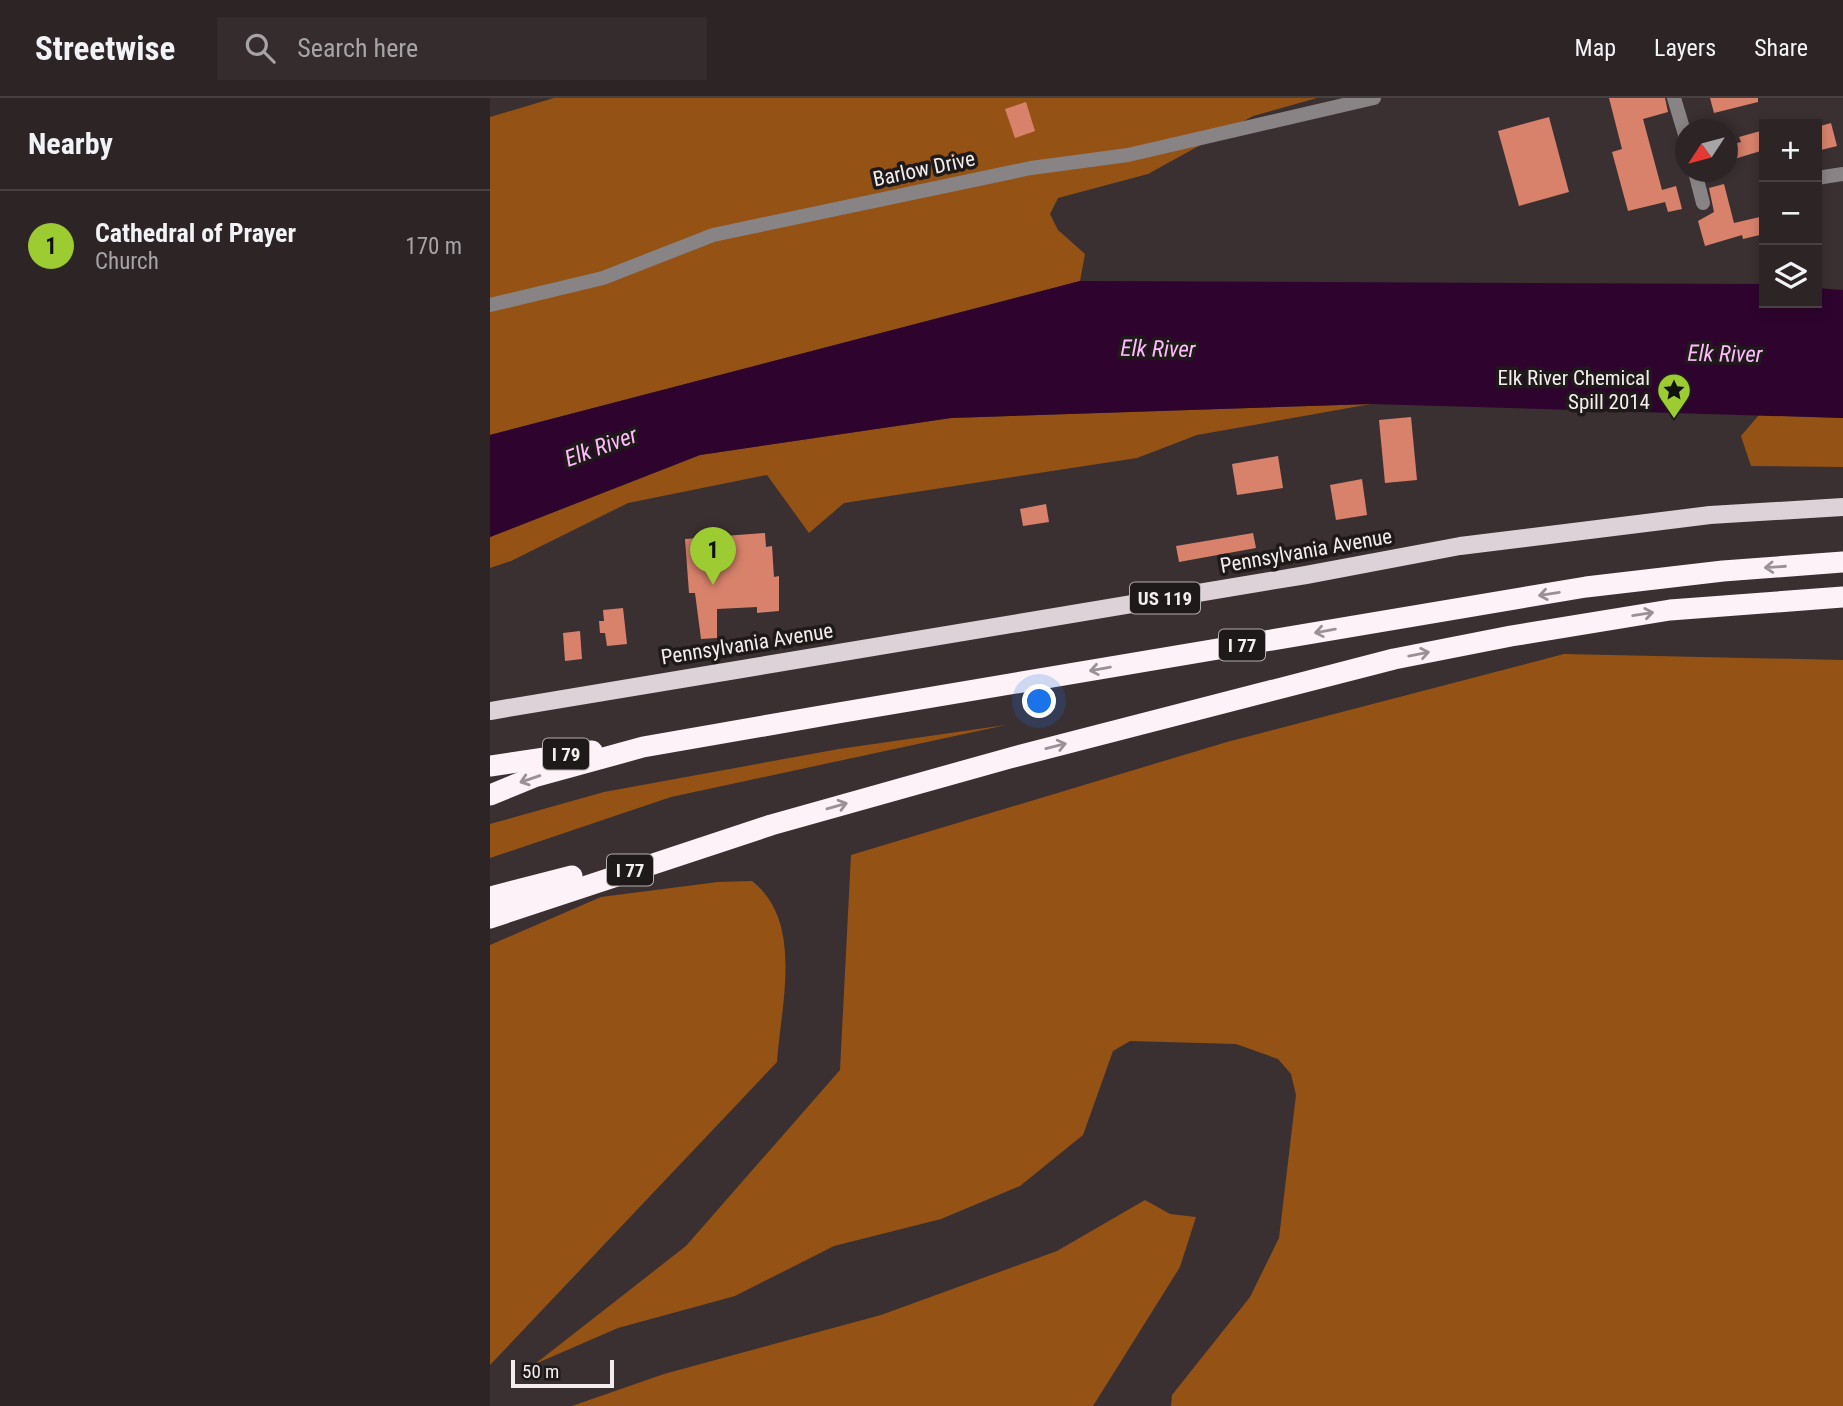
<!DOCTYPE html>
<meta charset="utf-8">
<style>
body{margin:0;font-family:"Roboto Condensed",sans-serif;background:#342c2d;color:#f1f3f6}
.controls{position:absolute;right:21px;top:21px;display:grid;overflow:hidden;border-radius:0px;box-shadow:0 4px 10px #0003}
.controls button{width:63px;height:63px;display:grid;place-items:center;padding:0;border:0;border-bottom:2px solid #484142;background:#2c2425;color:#f1f3f6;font:35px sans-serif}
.compass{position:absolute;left:1185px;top:21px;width:63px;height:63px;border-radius:50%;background:#2c2425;box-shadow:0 4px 10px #0003;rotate:234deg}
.scale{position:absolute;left:21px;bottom:18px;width:103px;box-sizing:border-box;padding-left:7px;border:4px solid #f4eded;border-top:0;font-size:19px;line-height:24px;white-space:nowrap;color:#f4eded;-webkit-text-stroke:5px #1f1a1a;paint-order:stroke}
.you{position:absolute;left:550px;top:604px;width:24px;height:24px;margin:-18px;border:5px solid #fff;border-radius:50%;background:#1a73e8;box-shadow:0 0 0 10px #1a73e833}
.badge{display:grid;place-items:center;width:46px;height:46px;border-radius:50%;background:#9ccb32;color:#111;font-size:23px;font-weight:700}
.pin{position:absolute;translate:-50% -58px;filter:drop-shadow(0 2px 4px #0008)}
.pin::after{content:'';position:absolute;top:37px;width:24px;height:21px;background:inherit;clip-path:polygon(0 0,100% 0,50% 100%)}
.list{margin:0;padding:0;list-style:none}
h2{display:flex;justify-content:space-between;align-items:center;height:91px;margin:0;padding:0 28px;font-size:30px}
h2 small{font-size:23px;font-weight:400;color:#a6a4a7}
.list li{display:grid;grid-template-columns:46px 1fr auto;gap:21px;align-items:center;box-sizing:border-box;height:112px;padding:0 28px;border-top:2px solid #484142}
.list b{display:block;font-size:26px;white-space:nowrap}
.list p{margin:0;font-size:23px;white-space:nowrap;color:#a6a4a7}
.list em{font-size:23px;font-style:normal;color:#a6a4a7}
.icon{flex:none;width:38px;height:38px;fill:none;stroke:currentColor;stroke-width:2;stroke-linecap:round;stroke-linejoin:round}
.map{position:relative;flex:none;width:1353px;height:1308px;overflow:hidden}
header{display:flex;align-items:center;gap:42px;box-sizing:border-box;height:98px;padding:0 35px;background:#2c2425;border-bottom:2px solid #484142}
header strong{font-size:33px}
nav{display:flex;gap:38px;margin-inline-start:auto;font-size:24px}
.search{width:490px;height:63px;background:#342c2d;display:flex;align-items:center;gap:18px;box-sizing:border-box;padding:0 24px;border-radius:0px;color:#a6a4a7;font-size:26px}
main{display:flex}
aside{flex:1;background:#2c2425}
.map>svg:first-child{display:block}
.forest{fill:#945315}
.water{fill:#2e042e}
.building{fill:#d8826c}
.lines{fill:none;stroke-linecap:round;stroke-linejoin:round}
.street{stroke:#888385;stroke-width:14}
.primary{stroke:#ddd2d7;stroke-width:18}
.highway{stroke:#fdf2f7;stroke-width:21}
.oneway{stroke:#999194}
.labels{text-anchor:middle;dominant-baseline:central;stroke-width:7;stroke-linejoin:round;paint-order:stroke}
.shield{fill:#1f1a1a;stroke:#b4aeae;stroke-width:2}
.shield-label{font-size:19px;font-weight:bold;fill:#f4eded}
.street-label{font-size:21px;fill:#f4eded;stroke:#1f1a1a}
.poi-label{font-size:21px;fill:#f4eded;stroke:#1f1a1a;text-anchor:end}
.water-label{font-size:23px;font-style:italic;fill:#febafb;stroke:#1f1a1a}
</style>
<header>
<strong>Streetwise</strong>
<div class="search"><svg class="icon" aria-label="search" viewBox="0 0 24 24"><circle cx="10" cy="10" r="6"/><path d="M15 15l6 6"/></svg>Search here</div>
<nav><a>Map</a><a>Layers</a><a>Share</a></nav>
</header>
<main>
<aside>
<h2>Nearby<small></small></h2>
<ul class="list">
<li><span class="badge">1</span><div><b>Cathedral of Prayer</b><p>Church</p></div><em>170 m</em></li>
</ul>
</aside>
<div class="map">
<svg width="1353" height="1308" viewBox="0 0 1353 1308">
<rect width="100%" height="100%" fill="#3b3031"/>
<!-- forest -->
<g class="forest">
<path d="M64 0H827L763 18 658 76 568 100 560 116 568 132 595 156 590 183 0 337V19Z"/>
<path d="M881 306 707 337 647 360 354 405 319 435 277 377 138 405 21 463 0 470V439L210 357 461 320Z"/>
<path d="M1269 317 1353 320V369L1261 368 1251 338Z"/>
<path d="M1074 556 1353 562V1308H681L682 1297 760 1199 789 1140 806 997 801 976 788 961 746 946 640 943 623 953 593 1037 530 1088 451 1121 344 1148 245 1198 128 1230 45 1266 196 1148 350 972 361 757 737 644Z"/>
<path d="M516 627 181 699 0 760V726L114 694 349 651Z"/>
<path d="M262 783C314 824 291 906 287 964L0 1267V847L111 799 228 784Z"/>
<path d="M655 1102 680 1116 706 1119 690 1169 603 1308H82L174 1276 391 1217 567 1153Z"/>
</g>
<!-- water -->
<path class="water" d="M590 183 1274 186V205H1327V190L1353 192V320L881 306 461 320 210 357 0 439V337Z"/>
<!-- building -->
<g class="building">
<path d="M1119 0H1175L1178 14 1153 21 1172 92 1186 88 1192 111 1178 114 1175 104 1138 113 1122 54 1132 51Z"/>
<path d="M1220 0H1268V4L1224 15Z"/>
<path d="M536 4 545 33 525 40 515 11Z"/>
<path d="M1059 19 1079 94 1029 108 1008 33Z"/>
<path d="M1341 25 1347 48 1327 53V29Z"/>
<path d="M1274 32V52L1241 62 1237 48 1251 44 1249 39Z"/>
<path d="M1234 86 1244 125 1274 118V136L1253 141 1252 137 1215 148 1208 123 1224 114 1219 90Z"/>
<path d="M921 319 927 382 895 385 889 322Z"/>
<path d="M788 358 793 390 747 397 742 366Z"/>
<path d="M872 381 877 417 846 422 840 387Z"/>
<path d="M556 406 559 424 533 428 530 411Z"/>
<path d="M275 435 276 449 282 448 284 479 289 478V513L267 515V509L227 511V540L211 541 205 495H199L195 441Z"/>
<path d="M763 435 766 450 689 464 686 448Z"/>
<path d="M133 510 137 546 117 548 115 535H110L109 523H114L113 512Z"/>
<path d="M90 533 92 561 75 563 73 535Z"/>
</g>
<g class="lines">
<!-- street -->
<g class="street">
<path d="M1184 0 1196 40"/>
<path d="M1205 74 1213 105"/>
<path d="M1327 80 1353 76"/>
<path d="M0 207 113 180 223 137 541 70 638 57 884 0"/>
</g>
<!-- primary -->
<path class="primary" d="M0 613 816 477 970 448 1220 417 1353 409"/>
<!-- highway -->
<g class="highway">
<path d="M0 668 102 653"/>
<path d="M0 697 44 679 153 649 348 615 1096 489 1233 473 1353 464"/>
<path d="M0 799 82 778"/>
<path d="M0 820 281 727 520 660 904 561 1021 538 1180 512 1353 499"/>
</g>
</g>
<!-- one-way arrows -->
<defs><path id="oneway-shaft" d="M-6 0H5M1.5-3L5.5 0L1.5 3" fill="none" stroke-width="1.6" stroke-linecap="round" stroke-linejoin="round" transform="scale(1.75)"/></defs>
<g class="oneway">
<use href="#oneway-shaft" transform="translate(1285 469) rotate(176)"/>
<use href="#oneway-shaft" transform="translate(1059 496) rotate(171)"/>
<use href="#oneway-shaft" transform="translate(1153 516) rotate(-9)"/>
<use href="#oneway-shaft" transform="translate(835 533) rotate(170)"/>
<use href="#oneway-shaft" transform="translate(929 556) rotate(-11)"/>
<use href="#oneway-shaft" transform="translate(610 571) rotate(170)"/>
<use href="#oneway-shaft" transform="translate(566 648) rotate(-14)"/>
<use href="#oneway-shaft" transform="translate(40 681) rotate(161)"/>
<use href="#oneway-shaft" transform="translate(347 708) rotate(-16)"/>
</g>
<!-- icons -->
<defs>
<g id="sight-pin" transform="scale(1.75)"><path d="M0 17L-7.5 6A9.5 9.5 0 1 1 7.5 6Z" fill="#9ccb32" stroke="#1f1a1a"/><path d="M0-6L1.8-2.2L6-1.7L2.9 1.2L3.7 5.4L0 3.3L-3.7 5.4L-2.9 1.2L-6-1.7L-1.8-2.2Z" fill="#111"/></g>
</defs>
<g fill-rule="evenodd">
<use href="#sight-pin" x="1184" y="292"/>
</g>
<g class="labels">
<!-- shield labels -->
<g class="shield">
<rect x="640" y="484.5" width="70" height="31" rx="5"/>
<rect x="729" y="531.5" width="46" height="31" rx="5"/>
<rect x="53" y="640.5" width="46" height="31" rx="5"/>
<rect x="117" y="756.5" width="46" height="31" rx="5"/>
</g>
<g class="shield-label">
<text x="675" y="500">US 119</text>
<text x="752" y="547">I 77</text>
<text x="76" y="656">I 79</text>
<text x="140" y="772">I 77</text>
</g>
<!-- street labels -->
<g class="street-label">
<text transform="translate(434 71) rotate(-12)">Barlow Drive</text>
<text transform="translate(816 453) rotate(-10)">Pennsylvania Avenue</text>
<text transform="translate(257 546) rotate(-9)">Pennsylvania Avenue</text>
</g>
<!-- poi labels -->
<g class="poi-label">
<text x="1160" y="280">Elk River Chemical<tspan x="1160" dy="24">Spill 2014</tspan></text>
</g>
<!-- water labels -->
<g class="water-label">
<text transform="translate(668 251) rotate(1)">Elk River</text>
<text transform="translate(1235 256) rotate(1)">Elk River</text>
<text transform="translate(111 349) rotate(-20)">Elk River</text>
</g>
</g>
</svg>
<div class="controls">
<button>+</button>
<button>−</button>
<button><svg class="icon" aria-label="layers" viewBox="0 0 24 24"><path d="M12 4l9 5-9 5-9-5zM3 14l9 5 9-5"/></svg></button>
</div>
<svg class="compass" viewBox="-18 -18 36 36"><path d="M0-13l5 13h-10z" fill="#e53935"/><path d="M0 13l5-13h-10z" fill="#a6a4a7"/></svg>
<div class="scale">50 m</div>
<div class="you"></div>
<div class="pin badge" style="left:223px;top:487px">1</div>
</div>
</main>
